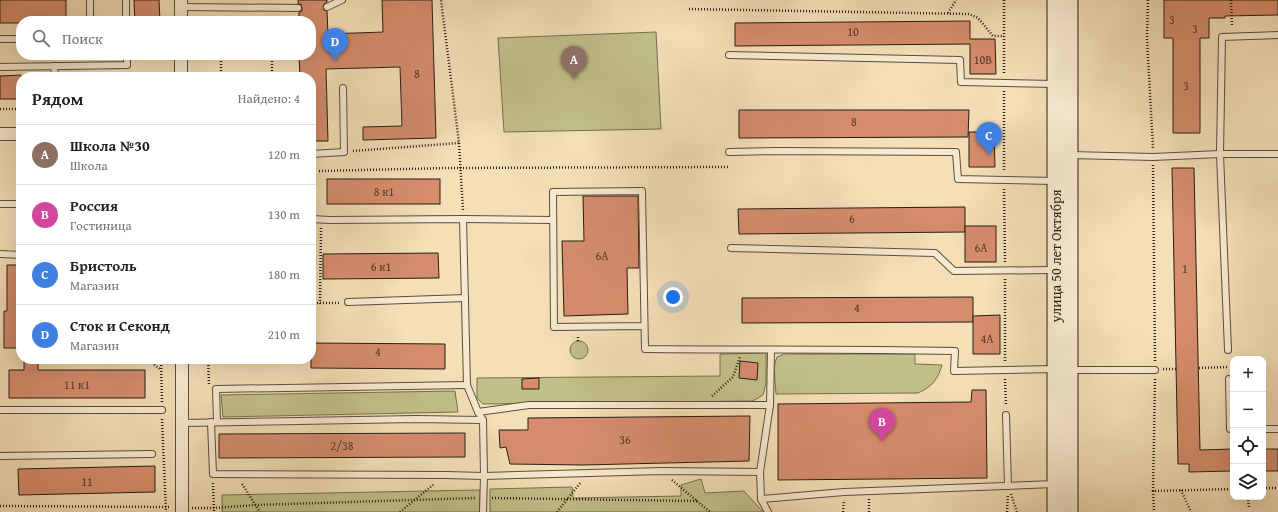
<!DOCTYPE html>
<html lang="ru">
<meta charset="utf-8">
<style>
body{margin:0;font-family:"Gentium Book Plus",serif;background:#f2f2f2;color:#202124}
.controls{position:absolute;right:12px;bottom:12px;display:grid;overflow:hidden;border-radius:8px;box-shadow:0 4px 16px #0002}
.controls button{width:36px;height:36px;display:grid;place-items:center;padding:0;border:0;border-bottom:1px solid #e0e0e0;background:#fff;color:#202124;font:20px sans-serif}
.you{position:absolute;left:673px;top:297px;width:14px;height:14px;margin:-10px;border:3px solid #fff;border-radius:50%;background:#1a73e8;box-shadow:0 0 0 6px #1a73e833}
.badge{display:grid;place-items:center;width:26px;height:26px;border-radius:50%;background:#8f2418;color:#fff;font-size:13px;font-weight:700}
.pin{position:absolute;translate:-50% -33px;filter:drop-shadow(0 1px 2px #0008)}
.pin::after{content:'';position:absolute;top:21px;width:14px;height:12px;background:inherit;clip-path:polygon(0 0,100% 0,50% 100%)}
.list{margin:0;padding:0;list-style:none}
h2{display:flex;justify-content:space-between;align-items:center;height:52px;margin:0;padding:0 16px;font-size:17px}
h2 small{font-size:13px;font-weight:400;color:#757577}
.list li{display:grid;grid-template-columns:26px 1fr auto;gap:12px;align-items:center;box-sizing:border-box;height:60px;padding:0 16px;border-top:1px solid #e0e0e0}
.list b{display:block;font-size:15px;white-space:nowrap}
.list p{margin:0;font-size:13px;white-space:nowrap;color:#757577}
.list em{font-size:13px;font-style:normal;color:#757577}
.icon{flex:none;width:22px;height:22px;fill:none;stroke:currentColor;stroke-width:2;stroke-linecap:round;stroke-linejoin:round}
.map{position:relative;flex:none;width:1278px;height:512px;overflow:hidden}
.search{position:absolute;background:#fff;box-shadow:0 4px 16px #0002;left:16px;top:16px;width:300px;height:44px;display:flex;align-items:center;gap:10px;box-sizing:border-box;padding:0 14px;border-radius:16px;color:#757577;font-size:15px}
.panel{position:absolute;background:#fff;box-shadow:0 4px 16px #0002;left:16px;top:72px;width:300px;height:292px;border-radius:16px}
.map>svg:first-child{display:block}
.green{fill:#c2c089;stroke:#756e4e}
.building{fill:#d68d6d;stroke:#281d13}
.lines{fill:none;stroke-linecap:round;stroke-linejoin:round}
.lane-casing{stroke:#5b4e3c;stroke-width:8}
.street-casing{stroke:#5b4e3c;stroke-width:14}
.secondary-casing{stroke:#281d13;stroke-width:19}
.path{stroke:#281d13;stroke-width:2.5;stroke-dasharray:1 2;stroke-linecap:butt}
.lane{stroke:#f8ead0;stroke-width:6}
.street{stroke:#f8ead0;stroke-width:12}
.secondary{stroke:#f8ead0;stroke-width:17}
.labels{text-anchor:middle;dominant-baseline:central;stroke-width:3.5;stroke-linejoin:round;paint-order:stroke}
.number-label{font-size:12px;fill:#54392a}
.street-label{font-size:14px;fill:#281d13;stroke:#f8ead0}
</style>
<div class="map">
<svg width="1278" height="512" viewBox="0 0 1278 512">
<rect width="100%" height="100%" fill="#f4dfb7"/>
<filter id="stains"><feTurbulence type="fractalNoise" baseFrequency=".005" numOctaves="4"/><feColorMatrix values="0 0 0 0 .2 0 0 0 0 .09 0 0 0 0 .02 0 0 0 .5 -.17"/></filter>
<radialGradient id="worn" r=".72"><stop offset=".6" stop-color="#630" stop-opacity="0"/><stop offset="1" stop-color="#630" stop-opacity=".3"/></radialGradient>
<!-- green -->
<g class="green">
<path d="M656 32 661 129 504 132 498 38Z"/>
<circle cx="579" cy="350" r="9"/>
<path d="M766 353V383L763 395 753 401 483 404 477 398V378L720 376V354Z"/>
<path d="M784 354H915V364L942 365C938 379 932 387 918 393L776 394 774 369 775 363 777 357Z"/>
<path d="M455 391 458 412 223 417 221 395Z"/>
<path d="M701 479 705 493 744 491 763 512H490V489L572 487 573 498 681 496V485Z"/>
<path d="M480 490V512H222V495Z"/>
</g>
<!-- building -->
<g class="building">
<path d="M0 0H66V21H21V23H0Z"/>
<path d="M134 0H159L160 21H135Z"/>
<path d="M298 0H327V2L324 4 323 7 324 10 327 11 328 34 383 32 382 0H432L436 138 363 140V127L402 126 400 67 326 69 328 141H311V77H300L299 55H311V21H299V12L302 11V8L301 4H298Z"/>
<path d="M1164 0H1278V15L1225 16V18H1209V38H1200V133H1173V38H1164Z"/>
<path d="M970 21V39H995L996 74H970V44L735 46V23Z"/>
<path d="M21 75V99H0V76Z"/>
<path d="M739 110H969L968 137 739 138Z"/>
<path d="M969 132H994L995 167H969Z"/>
<path d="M1172 168H1194L1200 450 1233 449V471L1189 472V464H1178Z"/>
<rect x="327" y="179" width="113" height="25"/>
<path d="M583 196H638L639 268H627L628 314 564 316 562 241H584Z"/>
<path d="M965 207V232L739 234 738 209Z"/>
<rect x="965" y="226" width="31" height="36"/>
<path d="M438 253 439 278 323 279V254Z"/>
<path d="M7 265H21V348H4V311H7Z"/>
<path d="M973 297V322L742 323V298Z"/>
<path d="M1000 315V354H973V316Z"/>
<path d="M311 343 445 344V369L311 368Z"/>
<path d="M24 359H38V370H145V398H9V370H24Z"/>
<path d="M740 361 758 363 757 380 739 378Z"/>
<path d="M539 378V389H522V379Z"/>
<path d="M972 390H986L987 478 778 480V404L971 402Z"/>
<path d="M750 416 749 461 583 465 510 464 506 447 500 448 499 430H528V418Z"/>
<path d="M465 433V457L219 458V434Z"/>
<rect x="1263" y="449" width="15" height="22"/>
<path d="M155 466V492L19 495 18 469Z"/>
</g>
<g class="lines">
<!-- lane casing -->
<g class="lane-casing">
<g id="lane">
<path d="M126 0V21"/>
<path d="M181 7 298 8"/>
<path d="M327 7 342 0"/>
<path d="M90 21V0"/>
<path d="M0 39H21"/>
<path d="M729 55 960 60 961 82 1056 84"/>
<path d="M54 66 55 77"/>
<path d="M0 67 127 65V55"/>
<path d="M729 152 777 151 956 152 958 179 1054 181"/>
<path d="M311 154 344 152 343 88"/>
<path d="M1070 155 1153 157 1220 154H1278"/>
<path d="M0 204H21"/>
<path d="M463 219 553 220"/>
<path d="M731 248 935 253 954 271 1055 270"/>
<path d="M0 254 21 255"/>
<path d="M348 302 465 298"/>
<path d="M644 326 554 327 553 192 642 191 645 349C748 350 852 349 955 351L954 371 1055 369"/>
<path d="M1228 350 1220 154 1222 37 1278 35"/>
<path d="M1071 370H1155"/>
<path d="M1229 379 1230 429H1233"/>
<path d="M0 410H162"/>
<path d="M478 412 529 405H770L771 350"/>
<path d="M1006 415 1008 486"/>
<path d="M211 422 213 474 446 475 484 476 483 420 478 412 467 385 463 219 330 220 312 219 311 160"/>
<path d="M217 422 216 389 467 385"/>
<path d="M182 423 416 419 483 420"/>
<path d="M1263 429H1278"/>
<path d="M0 456 152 454"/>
<path d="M761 499 844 492 1055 484"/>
<path d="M483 512 484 476 662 471 760 472"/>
<path d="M768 512 761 499 760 472 770 405"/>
</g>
</g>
<!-- street casing -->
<g class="street-casing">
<g id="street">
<path d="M181 0V21"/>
<path d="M181 55V77"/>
<path d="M0 134H21"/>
<path d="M182 359V512"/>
</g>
</g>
<!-- secondary casing -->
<g class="secondary-casing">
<g id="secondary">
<path d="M1056 0V512"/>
<path d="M1069 0V512"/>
</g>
</g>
<!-- path -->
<g class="path">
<path d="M1004 0V74"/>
<path d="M1148 0 1147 39 1153 148"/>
<path d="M1231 0 1232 27"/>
<path d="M689 9 969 14 978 18 993 36H1004"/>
<path d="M948 13 956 0"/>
<path d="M221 77V55"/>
<path d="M272 77V55"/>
<path d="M1004 91V172"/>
<path d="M0 109H21"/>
<path d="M459 143 463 211"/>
<path d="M353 151 459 143 441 0"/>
<path d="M1153 165 1155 362"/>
<path d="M319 171 447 168 729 167"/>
<path d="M1004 189 1005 262"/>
<path d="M321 228 320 303H339"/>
<path d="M1005 279V362"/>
<path d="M311 303H320"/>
<path d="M578 341V335"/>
<path d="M147 359 161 370"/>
<path d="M161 359 162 402"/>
<path d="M208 359 209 384"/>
<path d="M1199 368 1229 367"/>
<path d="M1163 369H1177"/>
<path d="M1005 379 1006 406"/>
<path d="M1155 379 1153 491 1233 489"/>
<path d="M712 396 733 377 740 357"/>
<path d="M162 419 166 512"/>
<path d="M672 480 710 512"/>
<path d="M213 483 214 512"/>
<path d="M242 484 260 512"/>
<path d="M1263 488H1278"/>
<path d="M1181 490 1191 512"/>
<path d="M1153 491 1154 512"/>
<path d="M1011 494 1017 512"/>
<path d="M1248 497 1249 508"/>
<path d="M492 498 697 501"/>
<path d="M0 506 171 507"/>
<path d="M192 508H214L256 505 475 498"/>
<path d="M400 512 434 484"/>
<path d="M557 512 581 482"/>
<path d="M843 512 844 500"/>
<path d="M869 512V499"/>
<path d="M1007 512 1008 494"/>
</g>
<!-- lane -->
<use href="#lane" class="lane"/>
<!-- street -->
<use href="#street" class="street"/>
<!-- secondary -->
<use href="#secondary" class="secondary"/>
</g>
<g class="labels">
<!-- number labels -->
<g class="number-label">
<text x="1172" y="19">3</text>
<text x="1195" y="28">3</text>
<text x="853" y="31">10</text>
<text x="983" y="59">10В</text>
<text x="417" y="73">8</text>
<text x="1186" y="85">3</text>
<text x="854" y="121">8</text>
<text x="384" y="191">8 к1</text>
<text x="852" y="218">6</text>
<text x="981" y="247">6А</text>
<text x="602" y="255">6А</text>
<text x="381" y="266">6 к1</text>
<text x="1185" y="268">1</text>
<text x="857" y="307">4</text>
<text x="987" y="338">4А</text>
<text x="378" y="351">4</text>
<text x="77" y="384">11 к1</text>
<text x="625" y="439">36</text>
<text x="342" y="445">2/38</text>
<text x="87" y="481">11</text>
</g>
<!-- street labels -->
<g class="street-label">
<text transform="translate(1056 256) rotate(-90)">улица 50 лет Октября</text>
</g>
</g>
<rect width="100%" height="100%" filter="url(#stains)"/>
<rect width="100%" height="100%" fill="url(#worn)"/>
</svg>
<div class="controls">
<button>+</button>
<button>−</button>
<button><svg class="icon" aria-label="locate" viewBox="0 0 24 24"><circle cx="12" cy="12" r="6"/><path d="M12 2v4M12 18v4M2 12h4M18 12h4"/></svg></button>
<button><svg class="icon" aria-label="layers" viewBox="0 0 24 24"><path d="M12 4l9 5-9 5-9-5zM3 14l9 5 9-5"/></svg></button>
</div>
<div class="you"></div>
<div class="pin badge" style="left:574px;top:79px;background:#8d6e63">A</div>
<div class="pin badge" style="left:882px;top:441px;background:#d1479c">B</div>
<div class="pin badge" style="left:989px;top:155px;background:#3f7fe0">C</div>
<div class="pin badge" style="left:335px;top:61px;background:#3f7fe0">D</div>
<div class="search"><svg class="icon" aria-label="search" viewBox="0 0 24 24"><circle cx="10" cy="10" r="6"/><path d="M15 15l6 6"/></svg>Поиск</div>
<section class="panel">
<h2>Рядом<small>Найдено: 4</small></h2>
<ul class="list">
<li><span class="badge" style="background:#8d6e63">A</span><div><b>Школа №30</b><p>Школа</p></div><em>120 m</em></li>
<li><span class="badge" style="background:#d1479c">B</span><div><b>Россия</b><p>Гостиница</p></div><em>130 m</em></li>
<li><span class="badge" style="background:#3f7fe0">C</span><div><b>Бристоль</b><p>Магазин</p></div><em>180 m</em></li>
<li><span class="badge" style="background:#3f7fe0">D</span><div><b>Сток и Секонд</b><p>Магазин</p></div><em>210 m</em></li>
</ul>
</section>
</div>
